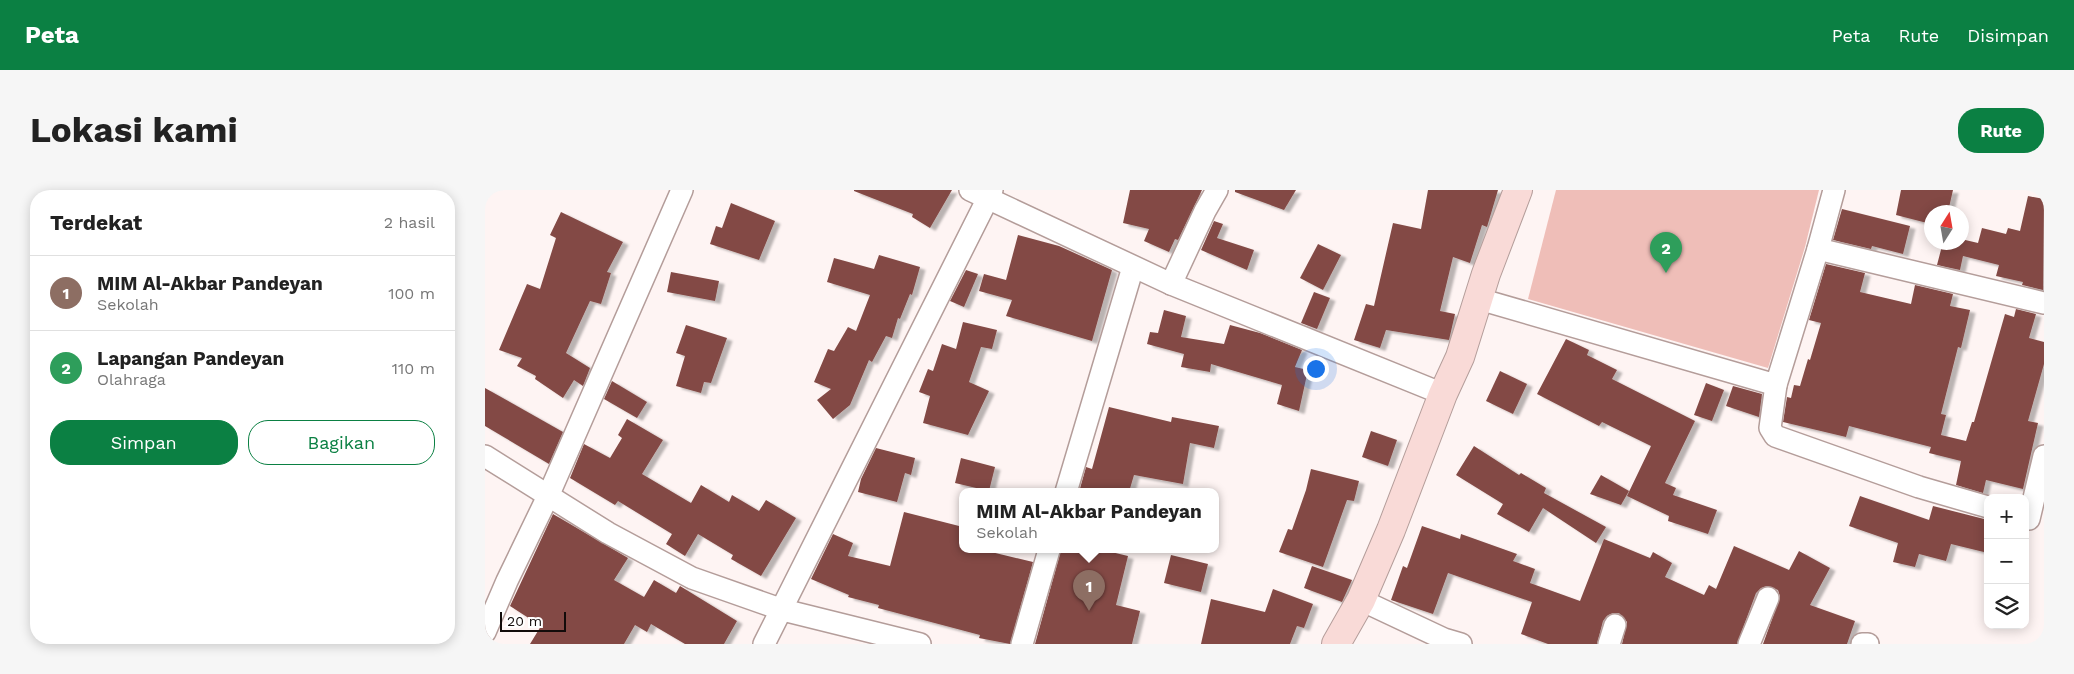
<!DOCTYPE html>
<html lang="id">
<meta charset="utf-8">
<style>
body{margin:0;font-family:"Work Sans",sans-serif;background:#f6f6f6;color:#222}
.controls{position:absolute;right:15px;bottom:15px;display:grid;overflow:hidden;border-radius:10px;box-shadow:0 2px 12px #0003}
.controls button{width:45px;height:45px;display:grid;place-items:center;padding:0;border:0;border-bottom:1px solid #e0e0e0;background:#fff;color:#222;font:25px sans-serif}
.compass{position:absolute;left:1439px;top:15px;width:45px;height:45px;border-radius:50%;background:#fff;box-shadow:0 2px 12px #0003;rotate:11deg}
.scale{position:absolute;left:15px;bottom:12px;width:66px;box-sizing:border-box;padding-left:5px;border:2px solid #120b0a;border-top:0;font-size:14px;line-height:18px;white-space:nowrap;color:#120b0a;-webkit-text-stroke:4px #fff;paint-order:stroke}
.you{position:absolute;left:830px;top:178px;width:18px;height:18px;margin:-12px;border:4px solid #fff;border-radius:50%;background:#1a73e8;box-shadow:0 0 0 8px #1a73e833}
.badge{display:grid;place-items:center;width:32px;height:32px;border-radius:50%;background:#0b8043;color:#fff;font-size:16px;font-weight:700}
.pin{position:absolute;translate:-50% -41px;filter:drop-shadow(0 1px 2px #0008)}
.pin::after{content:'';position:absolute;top:26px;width:18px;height:15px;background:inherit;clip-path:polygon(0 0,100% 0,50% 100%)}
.popup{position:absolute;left:474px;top:298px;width:260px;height:65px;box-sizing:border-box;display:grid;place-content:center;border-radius:10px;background:#fff;filter:drop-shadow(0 1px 4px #0005);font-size:16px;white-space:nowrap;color:#767676}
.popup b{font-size:19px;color:#222}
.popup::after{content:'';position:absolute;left:50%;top:100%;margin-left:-10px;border:10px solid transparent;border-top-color:#fff}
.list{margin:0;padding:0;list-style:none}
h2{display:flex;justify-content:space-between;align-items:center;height:65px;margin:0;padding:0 20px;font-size:21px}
h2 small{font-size:16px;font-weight:400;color:#767676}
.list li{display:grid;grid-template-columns:32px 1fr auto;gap:15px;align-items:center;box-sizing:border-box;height:75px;padding:0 20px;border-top:1px solid #e0e0e0}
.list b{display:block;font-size:19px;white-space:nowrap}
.list p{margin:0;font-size:16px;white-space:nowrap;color:#767676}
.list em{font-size:16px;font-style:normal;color:#767676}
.actions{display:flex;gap:10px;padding:15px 20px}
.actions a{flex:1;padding:11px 0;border:1px solid #0b8043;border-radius:20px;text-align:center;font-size:18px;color:#0b8043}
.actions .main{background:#0b8043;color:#fff}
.icon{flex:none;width:28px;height:28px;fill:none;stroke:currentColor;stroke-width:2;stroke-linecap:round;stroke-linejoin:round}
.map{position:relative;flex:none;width:1559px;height:454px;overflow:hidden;border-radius:20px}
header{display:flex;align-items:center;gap:30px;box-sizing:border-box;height:70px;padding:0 25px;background:#0b8043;color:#fff}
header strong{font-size:24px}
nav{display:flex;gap:28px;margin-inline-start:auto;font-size:18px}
.intro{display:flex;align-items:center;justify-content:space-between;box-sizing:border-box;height:120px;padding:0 30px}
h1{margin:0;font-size:35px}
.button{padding:12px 22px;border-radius:20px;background:#0b8043;color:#fff;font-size:18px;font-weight:700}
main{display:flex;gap:30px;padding:0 30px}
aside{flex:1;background:#fff;border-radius:20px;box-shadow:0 2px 12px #0003}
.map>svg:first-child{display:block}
.green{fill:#efbeb8}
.building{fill:#834a45;filter:url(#shadow)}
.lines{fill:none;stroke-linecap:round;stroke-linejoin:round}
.street-casing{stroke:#b49d9a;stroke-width:24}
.secondary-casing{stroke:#b49d9a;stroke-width:30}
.street{stroke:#fff;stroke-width:21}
.secondary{stroke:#f9dad7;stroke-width:28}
</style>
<header>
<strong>Peta</strong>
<nav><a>Peta</a><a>Rute</a><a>Disimpan</a></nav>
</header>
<div class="intro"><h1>Lokasi kami</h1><a class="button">Rute</a></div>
<main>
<aside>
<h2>Terdekat<small>2 hasil</small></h2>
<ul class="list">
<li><span class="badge" style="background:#8d6e63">1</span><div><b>MIM Al-Akbar Pandeyan</b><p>Sekolah</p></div><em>100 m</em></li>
<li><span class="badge" style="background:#2e9e5b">2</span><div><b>Lapangan Pandeyan</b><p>Olahraga</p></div><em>110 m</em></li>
</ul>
<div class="actions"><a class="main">Simpan</a><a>Bagikan</a></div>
</aside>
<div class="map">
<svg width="1559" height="454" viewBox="0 0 1559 454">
<defs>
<filter id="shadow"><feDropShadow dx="5.5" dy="3" stdDeviation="1" flood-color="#0004"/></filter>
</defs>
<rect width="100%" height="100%" fill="#fef4f3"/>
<!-- green -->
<path class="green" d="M1071 0H1334L1320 57 1283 178 1043 109Z"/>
<!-- building -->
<g class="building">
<path d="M369 0H467L445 38 427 27 428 24 369 1Z"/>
<path d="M645 0H717L693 50 690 49 684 62 659 51 664 39 638 33Z"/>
<path d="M750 0H811L799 20 750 2Z"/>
<path d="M943 0H1013L1002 37 997 35 985 73 968 67 955 121 970 124 964 150 901 140 895 158 869 150 881 114 889 116 908 33 936 39Z"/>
<path d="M1416 0H1468L1463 22H1446V34L1411 25Z"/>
<path d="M1543 6 1559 9 1558 100 1537 95 1538 92 1511 86 1514 75 1478 66 1475 80 1452 75 1458 52H1476V49L1493 53 1497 38 1521 44 1523 38 1535 41Z"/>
<path d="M246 13 290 31 274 70 225 54 231 36 237 38Z"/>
<path d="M1357 19 1425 36 1418 64 1387 56 1386 59 1348 50Z"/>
<path d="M76 22 138 52 122 82 126 83 116 114 105 111 81 163 105 178 98 196 89 190 78 208 50 189 51 186 32 176 37 168 14 160 42 94 55 99 71 48 65 45Z"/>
<path d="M729 31 738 34 732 48 769 60 762 80 716 60Z"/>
<path d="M533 45 574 56 627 80 607 151 521 126 527 110 494 101 499 84 521 90Z"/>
<path d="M833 54 856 65 838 100 815 88Z"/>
<path d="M394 65 435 77 427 105 425 104 415 129 413 128 407 148 401 146 387 172 384 170 365 215 348 229 332 210 346 199 329 192 343 159 349 161 363 137 371 141 385 105 342 92 349 68 389 79Z"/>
<path d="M1341 74 1380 83 1375 102 1426 114 1430 95 1468 104 1465 116 1485 120 1476 158 1473 157 1456 224 1461 225 1456 245 1481 251 1487 232H1489L1520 124 1529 127 1531 119 1551 124 1544 148 1559 152V174L1543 231 1553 233 1538 299 1501 290 1498 303 1471 295 1476 271 1444 263 1446 257 1364 236 1361 247 1298 232 1302 207 1306 208 1309 195 1315 196 1323 169 1325 170 1336 133 1324 130Z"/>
<path d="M481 80 493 84 479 117 465 111Z"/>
<path d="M186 82 234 91 230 111 182 102Z"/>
<path d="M829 102 845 108 832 139 816 133Z"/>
<path d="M679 120 701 126 696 147 739 154 745 135 775 143 817 160 810 177 823 180 814 221 792 214 797 195 726 174 725 182 696 177 699 164 662 154 665 142 673 143Z"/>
<path d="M478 132 512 140 507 159 496 157 484 192 504 201 483 245 438 233 445 206 434 202 443 179 448 181 457 154 471 159Z"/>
<path d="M201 135 242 148 226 193 219 192 216 203 191 196 200 166 191 163Z"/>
<path d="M1081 149 1104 160 1102 165 1132 180 1127 189 1210 231 1180 293 1191 298 1188 305 1232 320 1223 344 1183 331 1184 326 1142 306 1166 256 1117 232 1114 236 1052 204Z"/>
<path d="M1015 181 1042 194 1028 224 1001 211Z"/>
<path d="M127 191 162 212 152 228 119 209Z"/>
<path d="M1221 193 1239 200 1227 231 1209 225Z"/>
<path d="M1248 196 1277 204 1274 227 1241 216Z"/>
<path d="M0 198 78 242 64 274 0 236Z"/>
<path d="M624 217 686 232 687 227 734 236 729 258 705 253 698 294 649 285 644 302H594L601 277 607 279Z"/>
<path d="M142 229 178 250 157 284 206 313 216 295 244 312 247 305 274 321 281 310 311 328 276 386 246 369 248 365 213 344 200 366 181 354 187 344 133 311 130 315 85 288 99 254 125 268 137 248 133 245Z"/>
<path d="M886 241 912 250 903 276 877 267Z"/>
<path d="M989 256 1034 285 1036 283 1061 298 1059 303 1121 337 1111 353 1058 318 1044 342 1012 324 1018 314 971 285Z"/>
<path d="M391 258 430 268 426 285 420 283 412 312 373 302 376 289Z"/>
<path d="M476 268 510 277 504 301 470 293Z"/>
<path d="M826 279 874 291 869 311 862 310 838 377 794 362 803 339 807 340 821 300Z"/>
<path d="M1116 285 1144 301 1136 315 1105 304Z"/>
<path d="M1375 306 1444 330 1448 316 1503 330V363L1466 354 1461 371 1434 364 1430 377 1408 372 1413 353 1364 336Z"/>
<path d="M419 322 478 337V360H498L548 372 525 454 494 448 495 445 393 418 394 415 363 407 364 405 326 389 348 344 368 353 363 366 405 376Z"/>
<path d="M68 324 143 368 129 390 159 407 169 390 191 403 195 396 252 431 239 454H200L166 434 162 442 150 435 139 454H45L56 436 25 416Z"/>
<path d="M937 336 975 349 976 344 1032 364 1028 371 1050 379 1045 393 1095 411 1119 349 1165 368 1168 362 1187 373 1180 387 1219 405 1224 395 1231 399 1249 356 1304 380 1314 361 1345 378 1325 415 1370 431 1362 454H1278L1295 407 1293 400 1282 396 1276 398 1271 403 1252 454H1137L1142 432 1134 423H1128L1122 426 1118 431 1112 454H1063L1036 444 1047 412 963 383 948 424 906 410 918 376 922 378Z"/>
<path d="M576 360H618L643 366 631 415 655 421 647 454H550Z"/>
<path d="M686 365 723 374 716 402 679 393Z"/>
<path d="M827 376 867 390 857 412 819 398Z"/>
<path d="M788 399 828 414 819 438 812 436 805 454H716L726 409 780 422Z"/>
</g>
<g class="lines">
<!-- street casing -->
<g class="street-casing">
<g id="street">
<path d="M485 0 686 94 958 204"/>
<path d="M1333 59 1559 113"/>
<path d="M686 94 720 21 732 0"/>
<path d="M994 109 1291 195 1333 59 1349 0"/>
<path d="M1291 195 1285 238 1290 246 1434 297 1503 317"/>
<path d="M0 266 123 343 207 388 298 420 435 454"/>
<path d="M581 302 648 77"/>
<path d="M1544 329 1559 266"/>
<path d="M876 410 959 449 976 454"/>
<path d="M0 442 22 391 64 304 197 0"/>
<path d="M279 454 507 0"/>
<path d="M537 454 564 360"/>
<path d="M1124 454 1130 435"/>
<path d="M1264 454 1283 408"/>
<path d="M1377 454H1383"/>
</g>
</g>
<!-- secondary casing -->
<g class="secondary-casing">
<path id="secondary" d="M851 454 876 410 906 340 958 204 975 167 1001 84 1033 0"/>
</g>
<!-- street -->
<use href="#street" class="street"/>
<!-- secondary -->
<use href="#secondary" class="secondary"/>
</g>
</svg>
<div class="controls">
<button>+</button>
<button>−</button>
<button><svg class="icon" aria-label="layers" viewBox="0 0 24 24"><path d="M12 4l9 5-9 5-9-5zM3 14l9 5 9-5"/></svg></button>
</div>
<svg class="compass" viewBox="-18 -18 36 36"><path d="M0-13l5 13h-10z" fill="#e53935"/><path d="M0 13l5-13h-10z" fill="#767676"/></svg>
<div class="scale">20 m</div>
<div class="you"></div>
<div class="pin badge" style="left:604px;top:421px;background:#8d6e63">1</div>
<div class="popup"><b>MIM Al-Akbar Pandeyan</b>Sekolah</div>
<div class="pin badge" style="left:1181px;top:83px;background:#2e9e5b">2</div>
</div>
</main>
